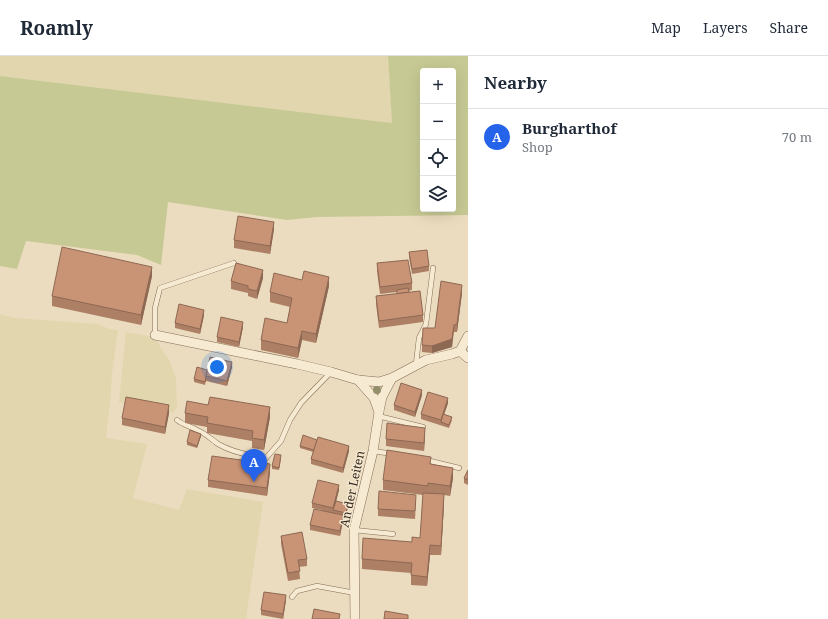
<!DOCTYPE html>
<meta charset="utf-8">
<style>
body{margin:0;font-family:"Noto Serif",serif;background:#f2f2f3;color:#1f2937}
.controls{position:absolute;right:12px;top:12px;display:grid;overflow:hidden;border-radius:4px;box-shadow:0 4px 16px #0002}
.controls button{width:36px;height:36px;display:grid;place-items:center;padding:0;border:0;border-bottom:1px solid #e0e1e3;background:#fff;color:#1f2937;font:20px sans-serif}
.you{position:absolute;left:217px;top:311px;width:14px;height:14px;margin:-10px;border:3px solid #fff;border-radius:50%;background:#1a73e8;box-shadow:0 0 0 6px #1a73e833}
.badge{display:grid;place-items:center;width:26px;height:26px;border-radius:50%;background:#2563eb;color:#fff;font-size:13px;font-weight:700}
.pin{position:absolute;translate:-50% -33px;filter:drop-shadow(0 1px 2px #0008)}
.pin::after{content:'';position:absolute;top:21px;width:14px;height:12px;background:inherit;clip-path:polygon(0 0,100% 0,50% 100%)}
.list{margin:0;padding:0;list-style:none}
h2{display:flex;justify-content:space-between;align-items:center;height:52px;margin:0;padding:0 16px;font-size:17px}
h2 small{font-size:13px;font-weight:400;color:#747a83}
.list li{display:grid;grid-template-columns:26px 1fr auto;gap:12px;align-items:center;box-sizing:border-box;height:56px;padding:0 16px;border-top:1px solid #e0e1e3}
.list b{display:block;font-size:15px;white-space:nowrap}
.list p{margin:0;font-size:13px;white-space:nowrap;color:#747a83}
.list em{font-size:13px;font-style:normal;color:#747a83}
.icon{flex:none;width:22px;height:22px;fill:none;stroke:currentColor;stroke-width:2;stroke-linecap:round;stroke-linejoin:round}
.map{position:relative;flex:none;width:468px;height:563px;overflow:hidden}
header{display:flex;align-items:center;gap:24px;box-sizing:border-box;height:56px;padding:0 20px;background:#fff;border-bottom:1px solid #e0e1e3}
header strong{font-size:19px}
nav{display:flex;gap:22px;margin-inline-start:auto;font-size:14px}
main{display:flex}
aside{flex:1;background:#fff}
.map>svg:first-child{display:block}
.farmland{fill:#e1d6ad}
.green{fill:#c7c994;fill-rule:evenodd}
.lines{fill:none;stroke-linecap:round;stroke-linejoin:round}
.service-casing{stroke:#846d58;stroke-width:5.5}
.minor-casing{stroke:#846d58;stroke-width:10}
.service{stroke:#f7ead2;stroke-width:4.5}
.minor{stroke:#f7ead2;stroke-width:9}
.tree{fill:#928f6a}
.wall{fill:#ad7f65}
.shaded-wall{fill:#8d6853}
.building{fill:#c99476;stroke:#8d6853}
.labels{text-anchor:middle;dominant-baseline:central;stroke-width:3;stroke-linejoin:round;paint-order:stroke}
.street-label{font-size:12px;fill:#34261c;stroke:#f4e7cf}
</style>
<header>
<strong>Roamly</strong>
<nav><a>Map</a><a>Layers</a><a>Share</a></nav>
</header>
<main>
<div class="map">
<svg width="468" height="563" viewBox="0 0 468 563">
<rect width="100%" height="100%" fill="#ecdcbf"/>
<!-- farmland -->
<g class="farmland">
<path d="M0 0H388L392 67 0 20Z"/>
<path d="M0 258 15 262 98 268 109 273 118 274 112 318 111 338 106 382 147 388 133 442 179 454 187 433 263 446 246 563H0Z"/>
<path d="M126 276 154 281 170 306 176 323 177 349 174 357 119 346Z"/>
</g>
<!-- green -->
<path class="green" d="M388 0H468V159L317 161 287 164 168 146 161 209 137 199 26 185 17 213 0 210V20L392 67ZM423 15H453V153H423Z"/>
<g class="lines">
<!-- service casing -->
<g class="service-casing">
<g id="service">
<path d="M155 279V252L160 232 234 207"/>
<path d="M416 308 419 282 426 268 433 212"/>
<path d="M378 360 423 371"/>
<path d="M177 364C183 369 190 370 197 374 205 377 211 383 218 388 232 396 251 400 266 402L281 385 290 364 301 347 331 316"/>
<path d="M373 395 393 398"/>
<path d="M426 404 459 412"/>
<path d="M354 474 393 478"/>
<path d="M292 541 297 535 317 530 355 537"/>
</g>
</g>
<!-- minor casing -->
<g class="minor-casing">
<g id="minor">
<path d="M155 279 297 308 331 316 358 324 374 342 379 356 373 395 354 474 355 563"/>
<path d="M460 295 468 302"/>
<path d="M358 324 379 326 392 322 426 304 452 298 460 295 468 280"/>
<path d="M379 355 382 341 392 322"/>
</g>
</g>
<!-- service -->
<use href="#service" class="service"/>
<!-- minor -->
<use href="#minor" class="minor"/>
</g>
<!-- trees -->
<circle class="tree" cx="377" cy="334" r="4"/>
<!-- wall -->
<g class="wall">
<path d="M274 173 270 198 234 192V184Z"/>
<path d="M409 196 429 210V215L412 218 409 201Z"/>
<path d="M377 207 412 227V234L408 235 409 236 423 259V266L379 272 376 248V240L397 238V236L380 238 377 215Z"/>
<path d="M152 220 141 269 52 250V240Z"/>
<path d="M263 222 257 243 248 240V237L231 233V225Z"/>
<path d="M329 230 316 287 302 284 298 302 261 294V284L287 267 290 251 270 246V236Z"/>
<path d="M462 237 457 276H454L452 291 432 297 422 296V289Z"/>
<path d="M204 259 200 278 175 272V267Z"/>
<path d="M243 271 239 291 217 286V281Z"/>
<path d="M232 311 227 330 206 325 205 329 194 326V323L207 314Z"/>
<path d="M422 339 415 361 394 354V349Z"/>
<path d="M448 347 444 359 452 364 449 372 421 363V358Z"/>
<path d="M169 357 165 378 122 369V362Z"/>
<path d="M185 357 270 361 264 394 252 392V385L207 377V371L185 367Z"/>
<path d="M425 379 424 395 386 390V383Z"/>
<path d="M201 380 197 392 187 389V386Z"/>
<path d="M300 390 349 395 343 417 311 408V403L313 396 300 392Z"/>
<path d="M281 402 279 414 272 413V410Z"/>
<path d="M431 409 453 422 450 440 444 439V448L441 499H430L427 530 411 529V517L362 513V503L412 486 420 482 423 439 383 434V424Z"/>
<path d="M468 414V429L464 427V422Z"/>
<path d="M270 416 267 440 208 431V424Z"/>
<path d="M339 434 336 445 348 451 346 460 343 459V464L340 480 310 474V469L322 454 312 452V447Z"/>
<path d="M416 446 415 463 378 460V453Z"/>
<path d="M281 480 307 503V510L299 511 300 523 288 525 281 488Z"/>
<path d="M286 544 283 563 261 559V554Z"/>
</g>
<!-- shaded-wall -->
<g class="shaded-wall">
<path d="M274 166V173L270 198V190Z"/>
<path d="M152 211V220L141 269V259Z"/>
<path d="M263 214V222L257 243V235Z"/>
<path d="M329 221V230L316 287V278Z"/>
<path d="M462 229V237L457 276V268Z"/>
<path d="M204 254V259L200 278V273Z"/>
<path d="M243 266V271L239 291V286Z"/>
<path d="M454 269 452 291 432 297V290Z"/>
<path d="M302 275V284L298 302V292Z"/>
<path d="M232 306V311L227 330V325Z"/>
<path d="M422 334V339L415 361V356Z"/>
<path d="M448 342V347L441 367V364Z"/>
<path d="M169 349V357L165 378V371Z"/>
<path d="M270 351V361L264 394V384Z"/>
<path d="M425 372V379L424 395V387Z"/>
<path d="M201 378V380L197 392V390Z"/>
<path d="M349 390V395L343 417V412Z"/>
<path d="M270 408V416L267 440V432Z"/>
<path d="M453 412V422L450 440V430Z"/>
<path d="M339 429V434L334 454H333V452Z"/>
<path d="M444 438V448L441 499V490Z"/>
<path d="M343 459V464L340 480V475Z"/>
<path d="M430 489V499L427 530V521Z"/>
<path d="M286 539V544L283 563V558Z"/>
</g>
<!-- building -->
<g class="building">
<path d="M238 160 274 166 270 190 234 184Z"/>
<path d="M62 191 152 211 141 259 52 240Z"/>
<path d="M427 194 429 210 412 213 409 196Z"/>
<path d="M408 204 412 227 380 231 377 207Z"/>
<path d="M236 207 263 214 257 235 248 233V230L231 225Z"/>
<path d="M304 215 329 221 316 278 302 275 298 292 261 284 265 262 287 267 292 242 270 236 274 217 302 224Z"/>
<path d="M441 225 462 229 457 268 454 269 452 283 432 290 422 289 423 272H435Z"/>
<path d="M408 232 409 236 397 238V234Z"/>
<path d="M420 235 423 259 379 265 376 240Z"/>
<path d="M179 248 204 254 200 273 175 267Z"/>
<path d="M221 261 243 266 239 286 217 281Z"/>
<path d="M210 301 232 306 227 325 206 320Z"/>
<path d="M197 311 207 314 205 326 194 323Z"/>
<path d="M401 327 422 334 415 356 394 349Z"/>
<path d="M428 336 448 342 441 364 421 358Z"/>
<path d="M126 341 169 349 165 371 122 362Z"/>
<path d="M210 341 270 351 264 384 252 382 253 375 207 367 208 361 185 357 187 345 208 349Z"/>
<path d="M443 358 452 361 449 369 441 366Z"/>
<path d="M387 367 425 372 424 387 386 383Z"/>
<path d="M190 374 201 378 197 390 187 386Z"/>
<path d="M303 379 317 384 314 394 300 390Z"/>
<path d="M318 381 349 390 343 412 311 403Z"/>
<path d="M387 394 431 401 430 408 453 412 450 430 428 427V430L383 424Z"/>
<path d="M275 398 281 399 279 412 272 410Z"/>
<path d="M212 400 270 408 267 432 208 424Z"/>
<path d="M468 414V424L464 422Z"/>
<path d="M318 424 339 429 333 452 312 447Z"/>
<path d="M379 435 416 439 415 455 378 453Z"/>
<path d="M423 437 444 438 441 490 430 489 427 521 411 519 412 507 362 503 363 482 412 486V481L420 482Z"/>
<path d="M336 445 348 448 346 457 333 454Z"/>
<path d="M314 453 343 459 340 475 310 469Z"/>
<path d="M302 476 307 503 298 504 300 515 288 517 281 480Z"/>
<path d="M264 536 286 539 283 558 261 554Z"/>
<path d="M314 553 340 558 339 563H312Z"/>
<path d="M385 555 408 559V563H384Z"/>
</g>
<g class="labels">
<!-- street labels -->
<g class="street-label">
<text transform="translate(352 433) rotate(-78)">An der Leiten</text>
</g>
</g>
</svg>
<div class="controls">
<button>+</button>
<button>−</button>
<button><svg class="icon" aria-label="locate" viewBox="0 0 24 24"><circle cx="12" cy="12" r="6"/><path d="M12 2v4M12 18v4M2 12h4M18 12h4"/></svg></button>
<button><svg class="icon" aria-label="layers" viewBox="0 0 24 24"><path d="M12 4l9 5-9 5-9-5zM3 14l9 5 9-5"/></svg></button>
</div>
<div class="you"></div>
<div class="pin badge" style="left:254px;top:426px">A</div>
</div>
<aside>
<h2>Nearby<small></small></h2>
<ul class="list">
<li><span class="badge">A</span><div><b>Burgharthof</b><p>Shop</p></div><em>70 m</em></li>
</ul>
</aside>
</main>
